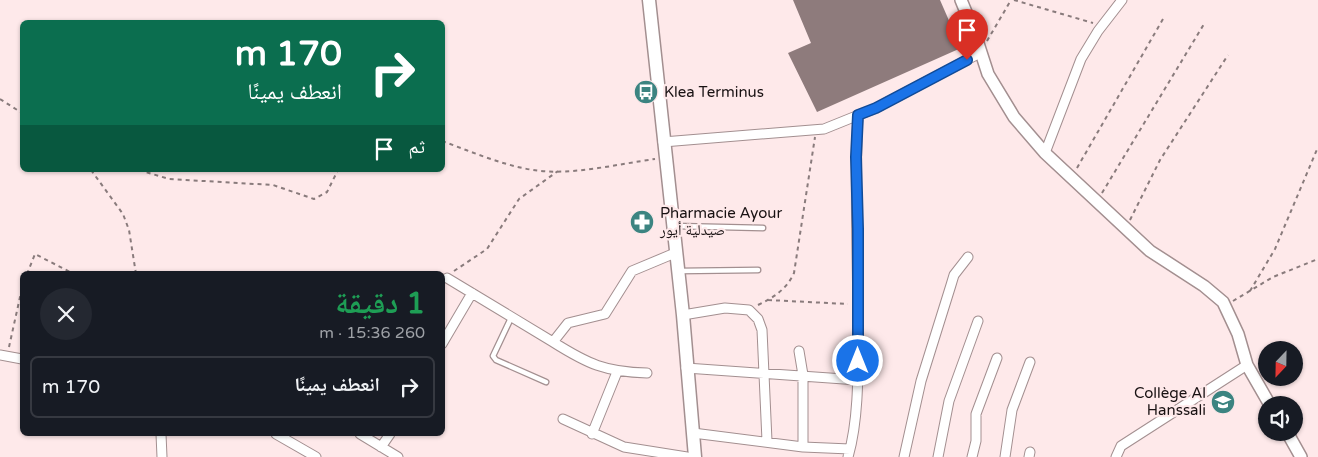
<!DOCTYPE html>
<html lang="ar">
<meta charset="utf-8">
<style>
:root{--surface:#171b24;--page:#242831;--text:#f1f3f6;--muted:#9ea1a6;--line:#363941}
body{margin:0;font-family:"Varela Round","Noto Naskh Arabic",sans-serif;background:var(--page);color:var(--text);direction:rtl;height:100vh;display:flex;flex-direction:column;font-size:19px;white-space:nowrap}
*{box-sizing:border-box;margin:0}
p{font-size:16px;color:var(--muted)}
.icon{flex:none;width:28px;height:28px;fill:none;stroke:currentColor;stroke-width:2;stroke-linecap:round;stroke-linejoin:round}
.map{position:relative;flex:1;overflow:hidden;direction:ltr}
.drawer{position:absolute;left:20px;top:271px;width:425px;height:165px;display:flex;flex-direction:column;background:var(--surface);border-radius:8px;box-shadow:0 1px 4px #0004;direction:rtl}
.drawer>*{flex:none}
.top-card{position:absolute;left:20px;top:20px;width:425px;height:152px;border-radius:8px;box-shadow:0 1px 4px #0004;direction:rtl;background:#0b6e4f;color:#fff;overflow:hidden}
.needle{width:32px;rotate:202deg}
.tools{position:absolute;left:1258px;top:341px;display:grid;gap:10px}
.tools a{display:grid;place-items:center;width:45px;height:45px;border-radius:50%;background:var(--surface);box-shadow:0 1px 4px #0004;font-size:25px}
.pin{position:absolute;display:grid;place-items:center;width:42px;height:42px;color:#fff;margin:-51px -21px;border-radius:50% 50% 50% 0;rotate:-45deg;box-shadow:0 0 5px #0007}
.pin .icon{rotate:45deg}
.me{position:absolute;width:55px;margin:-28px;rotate:0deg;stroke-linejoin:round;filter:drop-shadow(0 0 4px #0008)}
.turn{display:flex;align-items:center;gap:18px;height:105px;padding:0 20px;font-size:22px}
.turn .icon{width:65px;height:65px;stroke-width:2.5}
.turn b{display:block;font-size:35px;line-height:42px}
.then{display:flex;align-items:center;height:48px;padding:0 20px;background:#0003;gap:10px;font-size:19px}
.round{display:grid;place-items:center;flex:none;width:52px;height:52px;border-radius:26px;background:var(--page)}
.headline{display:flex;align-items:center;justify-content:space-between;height:85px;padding:0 20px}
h1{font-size:30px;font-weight:700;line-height:38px;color:#1e9e55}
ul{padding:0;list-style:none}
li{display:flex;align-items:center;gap:15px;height:62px;margin:0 10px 8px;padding:0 10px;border:2px solid var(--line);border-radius:8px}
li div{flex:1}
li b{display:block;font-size:19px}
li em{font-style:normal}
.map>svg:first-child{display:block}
.building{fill:#8e7b7c}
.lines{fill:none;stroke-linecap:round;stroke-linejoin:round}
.service-casing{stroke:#a38f90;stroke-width:7}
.minor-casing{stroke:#a38f90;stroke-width:11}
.tertiary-casing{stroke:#a38f90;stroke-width:14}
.secondary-casing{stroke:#a38f90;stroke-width:15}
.path{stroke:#897b7c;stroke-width:2;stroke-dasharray:4 4;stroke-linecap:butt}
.service{stroke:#fff;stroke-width:4.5}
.minor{stroke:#fff;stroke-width:9}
.tertiary{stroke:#fff;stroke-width:11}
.secondary{stroke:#fff;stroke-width:12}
.route-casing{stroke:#114b97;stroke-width:12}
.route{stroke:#1a73e8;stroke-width:9}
.labels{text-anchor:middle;stroke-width:4.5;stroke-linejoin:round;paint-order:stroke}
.poi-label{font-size:15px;fill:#181112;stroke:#fee9ea;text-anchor:start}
</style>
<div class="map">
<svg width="1318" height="457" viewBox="0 0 1318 457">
<rect width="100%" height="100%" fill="#fee9ea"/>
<!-- building -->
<path class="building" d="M793,0H940L961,48L817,112L788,53L811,43Z"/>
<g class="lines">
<!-- service casing -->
<g class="service-casing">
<path id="service" d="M675,226L763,228
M679,271L758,270
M511,318L493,356L496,360L546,382"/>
</g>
<!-- minor casing -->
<g class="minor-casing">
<path id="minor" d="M663,142L824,129L876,108L980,53
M1045,153L1081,59L1098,31L1122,0
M447,278L553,342L568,323L605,314L632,271L675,253
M683,315L725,308L749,310L758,319L762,330L767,441
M553,342C588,364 605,372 647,373
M442,344L472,293
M799,351L803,375V447
M0,355L22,359
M686,368L858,380
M563,419L624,447L687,457
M693,433L803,447L850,449
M161,434L162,457
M276,434L316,457
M360,434L398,457
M592,434L617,372
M381,447L390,434
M848,457C859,419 858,372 858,332C858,260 854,187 858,115
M904,457L921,381L951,285L954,275L968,257
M938,457L949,401L978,321
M972,457L976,441V414L997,358
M1005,457L1012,410L1030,362
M1029,457L1030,452
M1116,457L1121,446L1247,365"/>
</g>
<!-- tertiary casing -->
<g class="tertiary-casing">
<path id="tertiary" d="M961,0L975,34L988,74L1014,117L1045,153L1150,251L1204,286L1223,302L1238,334L1247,365L1270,405
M1287,432L1301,457"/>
</g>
<!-- secondary casing -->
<g class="secondary-casing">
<path id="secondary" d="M649,0L683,315L695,457"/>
</g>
<!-- path -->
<path class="path" d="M1014,0L1093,23
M98,22H118
M987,41L1011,0
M0,99L22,113
M442,141C472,152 502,165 533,170C570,176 618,164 655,159
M1077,168L1163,19
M91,170L123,214L129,230L136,274
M139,170L169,179L273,185L314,199L327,192L338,170
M1102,193L1204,24
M1130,220L1160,160L1228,55
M454,271L487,249L519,199L558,171
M27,274L35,254L74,274
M1250,291L1275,249L1318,147
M768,300L848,304
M1233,301L1273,277L1318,259
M758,305C774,297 786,290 794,273L815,137
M9,347L22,288"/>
<!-- service -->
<use href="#service" class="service"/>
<!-- minor -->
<use href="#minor" class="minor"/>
<!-- tertiary -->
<use href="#tertiary" class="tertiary"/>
<!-- secondary -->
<use href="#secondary" class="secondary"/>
</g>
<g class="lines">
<!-- route casing -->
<g class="route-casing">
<path id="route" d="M858,361V229L856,157L858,115L876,108L967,60"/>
</g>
<!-- route -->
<use href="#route" class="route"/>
</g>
<!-- icons -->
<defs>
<g id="bus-disc" transform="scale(1.25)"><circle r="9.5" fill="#3c8481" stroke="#fee9ea"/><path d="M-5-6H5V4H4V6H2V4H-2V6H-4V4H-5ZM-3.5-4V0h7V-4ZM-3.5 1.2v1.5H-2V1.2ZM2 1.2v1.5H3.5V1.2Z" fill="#fff"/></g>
<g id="pharmacy-disc" transform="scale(1.25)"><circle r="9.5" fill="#3c8481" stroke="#fee9ea"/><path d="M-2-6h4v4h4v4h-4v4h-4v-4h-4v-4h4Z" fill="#fff"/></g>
<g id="school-disc" transform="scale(1.25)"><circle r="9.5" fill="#3c8481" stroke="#fee9ea"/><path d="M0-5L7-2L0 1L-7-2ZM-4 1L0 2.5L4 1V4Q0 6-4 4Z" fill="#fff"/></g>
</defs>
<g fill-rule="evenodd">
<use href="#bus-disc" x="646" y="92"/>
<use href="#pharmacy-disc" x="642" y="222"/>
<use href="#school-disc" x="1223" y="402"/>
</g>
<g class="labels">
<!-- poi labels -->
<g class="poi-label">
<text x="664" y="97">Klea Terminus</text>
<text x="660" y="218">Pharmacie Ayour<tspan x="660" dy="17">صيدلية أيور</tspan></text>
<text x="1206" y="398" text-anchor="end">Collège Al<tspan x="1206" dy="17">Hanssali</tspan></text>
</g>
</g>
</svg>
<div class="tools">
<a><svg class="needle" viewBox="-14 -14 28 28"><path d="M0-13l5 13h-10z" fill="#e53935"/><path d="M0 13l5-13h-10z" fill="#9ea1a6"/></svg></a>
<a><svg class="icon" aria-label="sound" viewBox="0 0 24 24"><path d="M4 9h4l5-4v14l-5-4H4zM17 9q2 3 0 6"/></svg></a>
</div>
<div class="pin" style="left:967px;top:60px;background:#d93025"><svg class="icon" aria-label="arrive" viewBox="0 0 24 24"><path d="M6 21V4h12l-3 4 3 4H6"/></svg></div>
<svg class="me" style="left:858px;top:361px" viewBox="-20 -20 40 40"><circle r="17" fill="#1a73e8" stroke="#fff" stroke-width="3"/><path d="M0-11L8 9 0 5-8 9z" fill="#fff"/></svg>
<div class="top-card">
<div class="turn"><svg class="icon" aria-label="right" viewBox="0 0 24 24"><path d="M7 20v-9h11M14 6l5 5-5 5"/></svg><div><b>170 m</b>انعطف يمينًا</div></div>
<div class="then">ثم<svg class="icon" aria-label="arrive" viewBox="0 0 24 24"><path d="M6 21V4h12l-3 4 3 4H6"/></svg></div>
</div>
<section class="drawer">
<div class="headline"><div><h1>1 دقيقة</h1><p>260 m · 15:36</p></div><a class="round"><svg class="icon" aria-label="close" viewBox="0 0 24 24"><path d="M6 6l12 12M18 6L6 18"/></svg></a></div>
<ul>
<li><svg class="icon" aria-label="right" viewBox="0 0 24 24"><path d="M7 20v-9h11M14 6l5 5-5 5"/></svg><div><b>انعطف يمينًا</b></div><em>170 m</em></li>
</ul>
</section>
</div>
